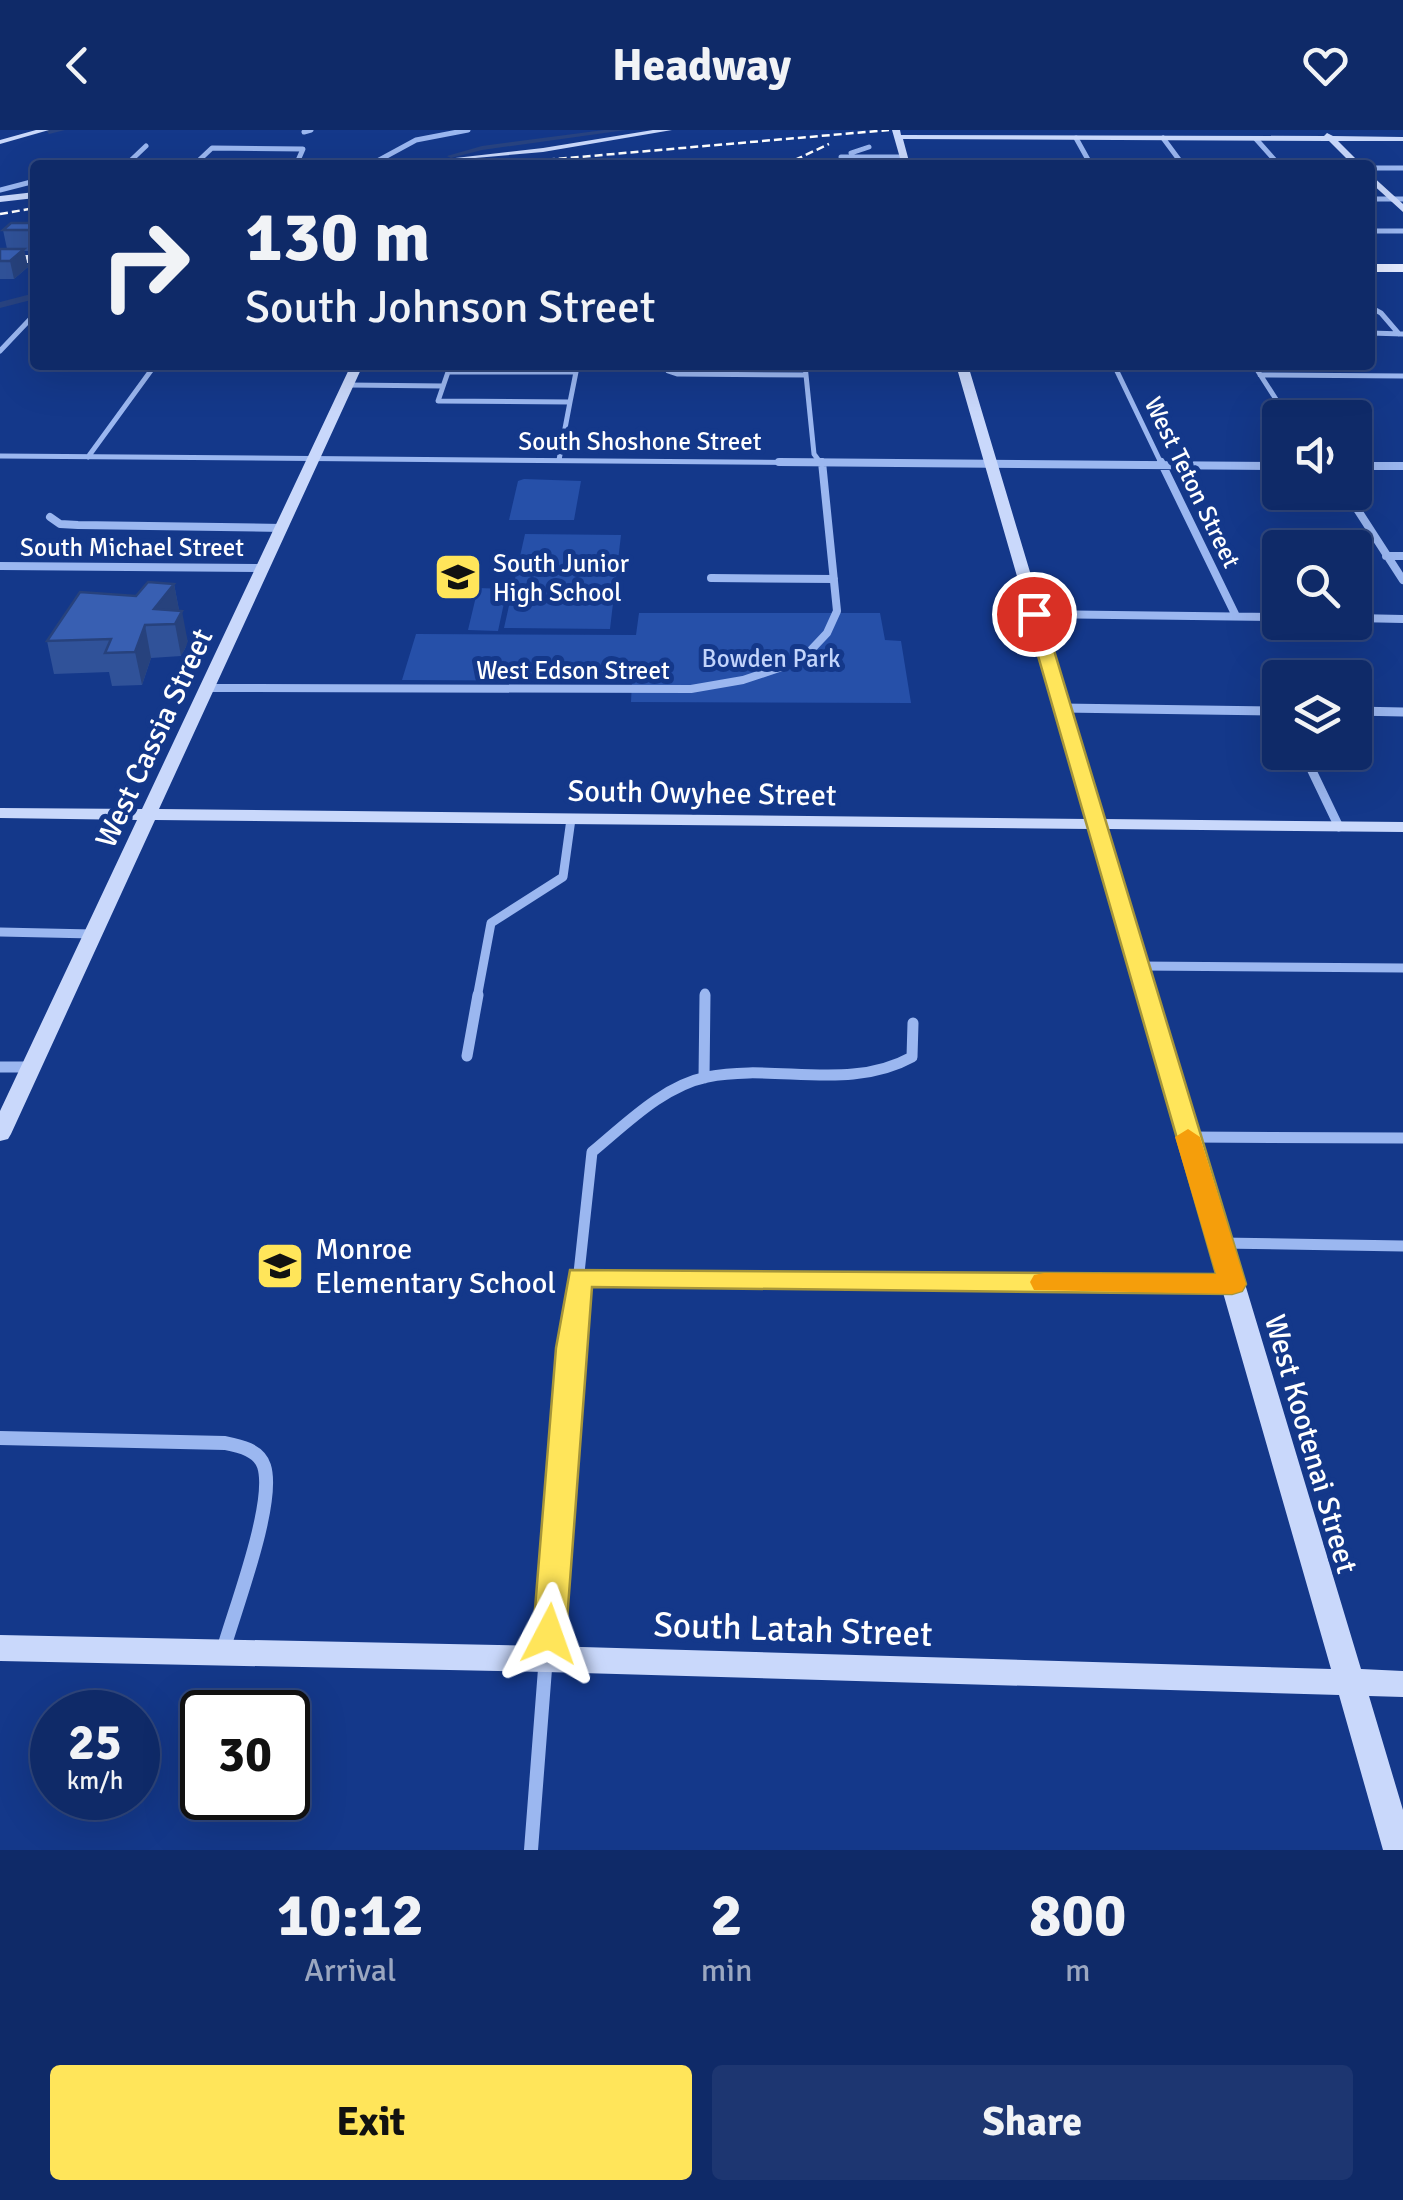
<!DOCTYPE html>
<style>
:root{--surface:#0f2a68;--page:#1d3671;--text:#f1f3f6;--muted:#9ba7c0;--line:#2f467c;--accent:#ffe55a}
body{margin:0;font-family:Signika,sans-serif;background:var(--page);color:var(--text);height:100vh;display:flex;flex-direction:column;font-size:38px;white-space:nowrap}
*{box-sizing:border-box;margin:0}
p{font-size:32px;color:var(--muted)}
.icon{flex:none;width:55px;height:55px;fill:none;stroke:currentColor;stroke-width:2;stroke-linecap:round;stroke-linejoin:round}
.map{position:relative;height:1720px;overflow:hidden}
.panel{display:flex;flex-direction:column;background:var(--surface);flex:1}
.panel>*{flex:none}
.guide{position:absolute;left:30px;top:30px;width:1345px;height:210px;border-radius:10px;box-shadow:0 10px 40px #0002,0 0 0 2px var(--line);background:#0f2a68;color:var(--text);overflow:hidden}
.buttons{position:absolute;left:1262px;top:270px;display:grid;gap:20px}
.buttons a{display:grid;place-items:center;width:110px;height:110px;border-radius:10px;background:var(--surface);box-shadow:0 10px 40px #0002,0 0 0 2px var(--line);font-size:50px}
.speed{position:absolute;left:30px;top:1560px;display:flex;gap:20px;font-size:50px;font-weight:700;text-align:center}
.speed>*{display:grid;place-content:center;width:130px;height:130px;border-radius:50%;background:var(--surface);box-shadow:0 10px 40px #0002,0 0 0 2px var(--line);line-height:1}
.speed small{font-size:25px;font-weight:400}
.speed .limit{border:5px solid #111;border-radius:15px;background:#fff;color:#111}
.pin{position:absolute;display:grid;place-items:center;width:85px;height:85px;color:#fff;margin:-42px;border:5px solid #fff;border-radius:50%;box-shadow:0 2px 10px #0007}
.me{position:absolute;width:110px;margin:-55px;rotate:4deg;stroke-linejoin:round;filter:drop-shadow(0 0 8px #0008)}
.turn{display:flex;align-items:center;gap:35px;height:210px;padding:0 50px;font-size:45px}
.turn .icon{width:130px;height:130px;stroke-width:2.5}
.turn b{display:block;font-size:70px;line-height:85px}
.eta{display:flex;justify-content:space-evenly;align-items:center;height:170px;text-align:center}
.eta b{font-size:60px;font-weight:800;line-height:70px}
.cta{display:flex;gap:20px;margin-top:auto;padding:20px 50px}
.cta a{flex:1;height:115px;border-radius:10px;background:var(--accent);color:#111;font-size:40px;font-weight:800;line-height:115px;text-align:center}
.cta a+a{background:var(--page);color:var(--text)}
header{display:flex;justify-content:space-between;align-items:center;height:130px;padding:0 50px;background:var(--surface);font-size:45px;font-weight:800}
.map>svg:first-child{display:block}
.green{fill:#2650a9}
.lines{fill:none;stroke-linecap:round;stroke-linejoin:round}
.canal{fill:#284381;fill-rule:evenodd}
.street-far4{stroke:#9bb7f0;stroke-width:5}
.street-far3{stroke:#9bb7f0;stroke-width:8}
.street-far2{stroke:#9bb7f0;stroke-width:9}
.street-far1{stroke:#9bb7f0;stroke-width:11}
.street{stroke:#9bb7f0;stroke-width:14}
.secondary{fill:#c9d8fb;fill-rule:evenodd}
.primary{fill:#e4ebff;fill-rule:evenodd}
.rail{stroke:#fff;stroke-width:2.5;stroke-dasharray:8 4;stroke-linecap:butt}
.wall{fill:#305299}
.shaded-wall{fill:#27427d}
.building{fill:#385fb2;stroke:#27427d;stroke-width:2.5}
.route{fill:#ffe55a;stroke:#a6953a;stroke-width:2.5}
.slow{fill:#f59e0b}
.labels{text-anchor:middle;stroke-width:10;stroke-linejoin:round;paint-order:stroke}
.far-street-label{font-size:25px;fill:#fff;stroke:#14388a}
.far-poi-label{font-size:25px;fill:#fff;stroke:#14388a;text-anchor:start}
.far-park-label{font-size:25px;fill:#c2d4fb;stroke:#14388a}
.street-label{font-size:30px;fill:#fff;stroke:#14388a}
.poi-label{font-size:30px;fill:#fff;stroke:#14388a;text-anchor:start}
.near-street-label{font-size:35px;fill:#fff;stroke:#14388a}
</style>
<header><svg class="icon" aria-label="back" viewBox="0 0 24 24"><path d="M15 5l-7 7 7 7"/></svg>Headway<svg class="icon" aria-label="heart" viewBox="0 0 24 24"><path d="M12 20l-8-8c-3-5 5-10 8-4 3-6 11-1 8 4z"/></svg></header>
<div class="map">
<svg width="1403" height="1720" viewBox="0 0 1403 1720">
<rect width="100%" height="100%" fill="#14388a"/>
<!-- green -->
<path class="green" d="M524,349L581,351L574,390H509L518,351Z
M525,404L621,405L610,499L504,498Z
M478,458L507,459L498,501L468,500Z
M639,483H880L885,510L901,511L911,573L631,572L632,551L402,550L416,504L636,505Z"/>
<g class="lines">
<!-- canal -->
<path class="canal" d="M46,0H65L49,4Z
M604,0H626L482,20L451,28L447,26L482,16Z
M35,163V169L0,178V172Z"/>
<!-- street-far4 -->
<path class="street-far4" d="M304,2L311,0
M1076,8L1091,35
M1163,8L1183,35
M1256,9L1279,35
M851,23L869,17
M841,27H904
M126,35L146,16
M194,35L212,18L303,19L296,35
M370,35L416,10L468,0
M1023,35H1079
M1370,38H1403
M0,60L35,51
M1370,69H1403
M1370,101H1403
M1370,177L1381,183L1399,204
M1370,203L1403,204
M0,221L35,184
M667,235L668,241L677,244L806,245
M805,235L814,324L822,335
M1114,235L1162,335
M1254,235L1288,288
M448,242H576L570,272L438,271Z
M1260,245L1403,246
M348,255L443,256
M0,326L1099,335
M88,327L155,235
M559,330L570,272"/>
<!-- street-far3 -->
<path class="street-far3" d="M779,332L1280,336
M1161,332L1236,486
M1355,336H1403
M1346,362L1403,450
M50,387L60,394L78,395L283,398
M1386,426H1403
M0,436L264,438
M711,448L834,449
M1035,484L1280,487
M1355,488L1403,489
M208,558L691,559L743,550L791,534L811,520L827,503L837,481L822,332"/>
<!-- street-far2 -->
<path class="street-far2" d="M1062,578L1280,581
M1355,581L1403,582
M1303,622L1339,697
M0,802L93,804
M1139,836L1403,838
M477,868L491,793L563,747L571,689
M705,868V863"/>
<!-- street-far1 -->
<path class="street-far1" d="M467,926L478,865
M0,937H31
M704,948L705,865
M1188,1007L1403,1008
M1220,1113L1403,1116
M579,1147L1232,1154
M568,1245L592,1022C626,994 663,956 707,947C775,933 849,962 912,927L913,893"/>
<!-- street -->
<path class="street" d="M0,1308L225,1313C240,1316 259,1320 264,1336C276,1373 234,1481 223,1521
M531,1720L568,1242"/>
<!-- secondary -->
<path class="secondary" d="M36,0H49L0,14V10Z
M653,0H672L543,22L394,35L543,18Z
M892,0H900L901,5L1324,6L1327,3L1333,6L1403,7V11H1338L1362,35H1353L1329,11L903,9L910,35H902Z
M1370,44L1403,74V82L1370,52Z
M35,62V68L0,72V66Z
M351,235H363L159,679L1087,689L956,235H968L1104,689L1403,692V702L1108,699L1361,1539L1403,1541V1567L1369,1566L1403,1680V1720H1383L1339,1565L547,1542L0,1531V1505L547,1516L1331,1539L1090,699L155,690L11,1004L8,1009L0,1011V981L137,690L0,688V678L142,679Z"/>
<!-- primary -->
<path class="primary" d="M0,125H35V133H0Z
M1370,134H1403V142H1370Z"/>
<!-- rail -->
<path class="rail" d="M487,35L889,0
M784,35L829,14
M0,84L35,78"/>
</g>
<!-- wall -->
<path class="wall" d="M35,93V121H24L28,137L14,149H0V119H7L3,100Z
M174,454L179,480L188,513L181,526L151,528L142,555L112,556L109,542L54,544L47,511L136,466Z"/>
<!-- shaded-wall -->
<path class="shaded-wall" d="M24,119L28,137L14,149L10,131Z
M174,454L180,485L182,481L188,513L181,526L175,494L154,479Z
M145,495L151,528L142,555L135,522Z"/>
<!-- building -->
<path class="building" d="M11,93H35V104L31,100H3Z
M0,119H24L10,131H0Z
M148,452L174,454L154,479L182,481L175,494L145,495L135,522L105,523L111,509L47,511L80,462L136,466Z"/>
<!-- route -->
<path class="route" d="M1034,479L1043,484L1246,1154L1242,1161L1232,1164L592,1157L566,1504L561,1514L549,1518L538,1514L533,1504L556,1218L570,1140L1216,1144L1026,484Z"/>
<!-- slow -->
<path class="slow" d="M1188,999L1200,1007L1246,1154L1242,1161L1232,1164L1034,1160L1030,1152L1034,1145L1044,1143L1216,1144L1175,1007Z"/>
<!-- icons -->
<defs>
<g id="school-square" transform="scale(2.5)"><rect x="-9" y="-9" width="18" height="18" rx="4" fill="#ffe55a" stroke="#14388a"/><path d="M0-5L7-2L0 1L-7-2ZM-4 1L0 2.5L4 1V4Q0 6-4 4Z" fill="#111"/></g>
</defs>
<g fill-rule="evenodd">
<use href="#school-square" x="458" y="447"/>
<use href="#school-square" x="280" y="1136"/>
</g>
<g class="labels">
<!-- far-street labels -->
<g class="far-street-label">
<text x="640" y="320">South Shoshone Street</text>
<text transform="translate(1193 352) rotate(64)" y="9">West Teton Street</text>
<text x="132" y="426">South Michael Street</text>
<text x="573" y="549">West Edson Street</text>
</g>
<!-- far-poi labels -->
<g class="far-poi-label">
<text x="493" y="442">South Junior<tspan x="493" dy="29">High School</tspan></text>
</g>
<!-- far-park labels -->
<g class="far-park-label">
<text x="771" y="537">Bowden Park</text>
</g>
<!-- street labels -->
<g class="street-label">
<text transform="translate(154 608) rotate(-65)" y="10">West Cassia Street</text>
<text transform="translate(702 663) rotate(1)" y="10">South Owyhee Street</text>
<text transform="translate(1311 1314) rotate(74)" y="10">West Kootenai Street</text>
</g>
<!-- poi labels -->
<g class="poi-label">
<text x="315" y="1129">Monroe<tspan x="315" dy="34">Elementary School</tspan></text>
</g>
<!-- near-street labels -->
<g class="near-street-label">
<text transform="translate(793 1499) rotate(2)" y="12">South Latah Street</text>
</g>
</g>
</svg>
<div class="buttons">
<a><svg class="icon" aria-label="sound" viewBox="0 0 24 24"><path d="M4 9h4l5-4v14l-5-4H4zM17 9q2 3 0 6"/></svg></a>
<a><svg class="icon" aria-label="search" viewBox="0 0 24 24"><circle cx="10" cy="10" r="6"/><path d="M15 15l6 6"/></svg></a>
<a><svg class="icon" aria-label="layers" viewBox="0 0 24 24"><path d="M12 4l9 5-9 5-9-5zM3 14l9 5 9-5"/></svg></a>
</div>
<div class="speed"><div>25<small>km/h</small></div><div class="limit">30</div></div>
<div class="pin" style="left:1034px;top:484px;background:#d93025"><svg class="icon" aria-label="arrive" viewBox="0 0 24 24"><path d="M6 21V4h12l-3 4 3 4H6"/></svg></div>
<svg class="me" style="left:549px;top:1504px" viewBox="-20 -20 40 40"><path d="M0-17L14 15 0 8-14 15z" fill="#ffe55a" stroke="#fff" stroke-width="4"/></svg>
<div class="guide">
<div class="turn"><svg class="icon" aria-label="right" viewBox="0 0 24 24"><path d="M7 20v-9h11M14 6l5 5-5 5"/></svg><div><b>130 m</b>South Johnson Street</div></div>
</div>
</div>
<section class="panel">
<div class="eta">
<div><b>10:12</b><p>Arrival</p></div>
<div><b>2</b><p>min</p></div>
<div><b>800</b><p>m</p></div>
</div>
<div class="cta"><a>Exit</a><a>Share</a></div>
</section>
